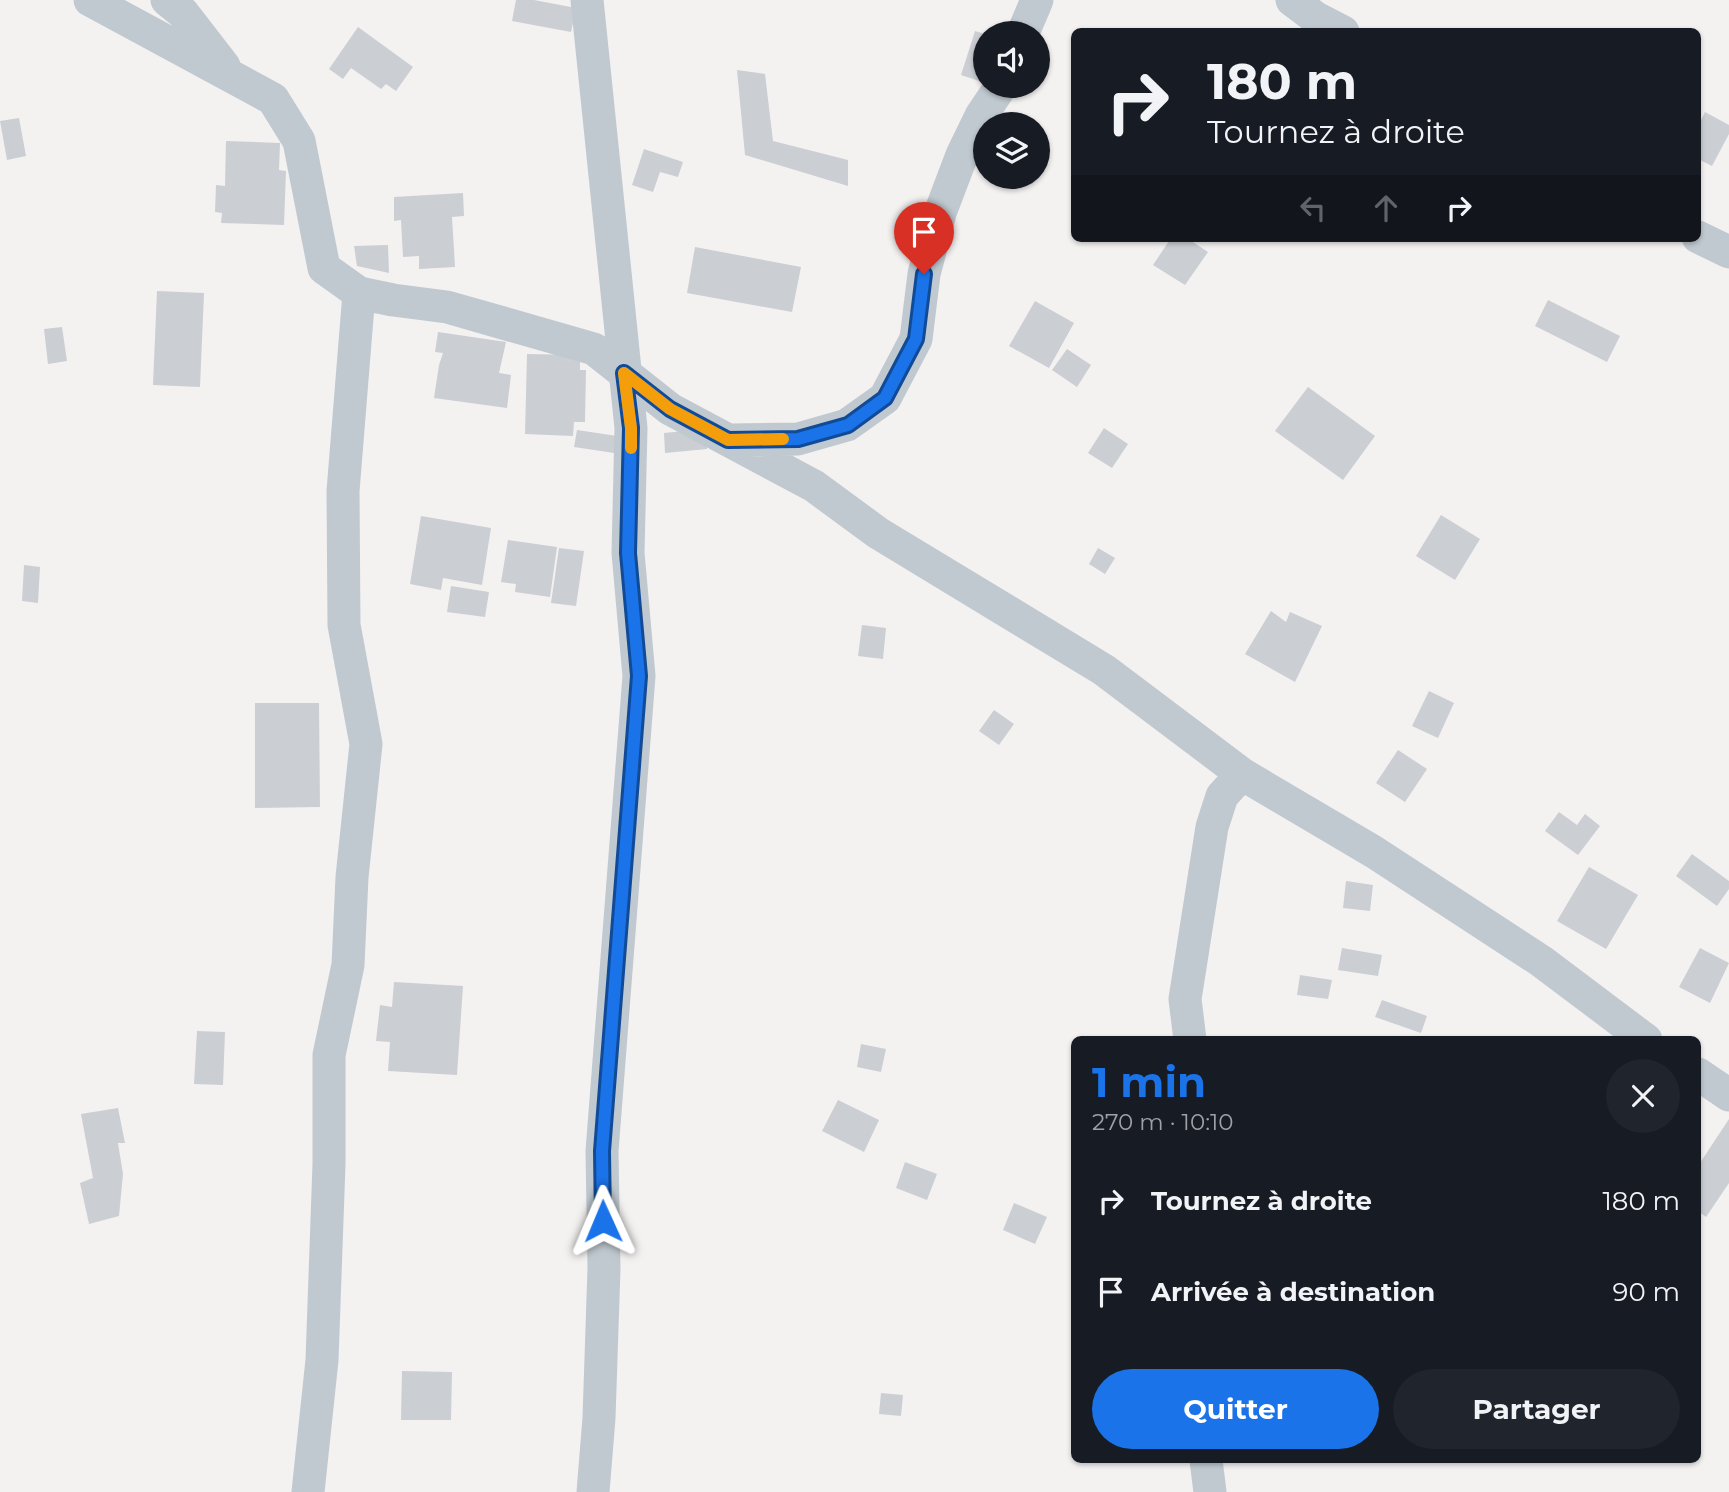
<!DOCTYPE html>
<html lang="fr">
<meta charset="utf-8">
<style>
:root{--surface:#171b24;--page:#20242c;--text:#f1f3f6;--muted:#9ea1a6;--accent:#1a73e8}
body{margin:0;font-family:Montserrat,sans-serif;background:var(--page);color:var(--text);height:100vh;display:flex;flex-direction:column;font-size:26px;white-space:nowrap}
*{box-sizing:border-box;margin:0}
p{font-size:23px;color:var(--muted)}
.icon{flex:none;width:38px;height:38px;fill:none;stroke:currentColor;stroke-width:2;stroke-linecap:round;stroke-linejoin:round}
.map{position:relative;flex:1;overflow:hidden}
.side{position:absolute;left:1071px;top:1036px;width:630px;height:427px;display:flex;flex-direction:column;background:var(--surface);border-radius:10px;box-shadow:0 2px 5px #0004}
.side>*{flex:none}
.top-card{position:absolute;left:1071px;top:28px;width:630px;height:214px;border-radius:10px;box-shadow:0 2px 5px #0004;background:#171b24;color:var(--text);overflow:hidden}
.controls{position:absolute;left:973px;top:21px;display:grid;gap:14px}
.controls a{display:grid;place-items:center;width:77px;height:77px;border-radius:50%;background:var(--surface);box-shadow:0 2px 5px #0004;font-size:35px}
.pin{position:absolute;display:grid;place-items:center;width:60px;height:60px;color:#fff;margin:-72px -30px;border-radius:50% 50% 50% 0;rotate:-45deg;box-shadow:0 0 7px #0007}
.pin .icon{rotate:45deg}
.me{position:absolute;width:77px;margin:-38px;rotate:359deg;stroke-linejoin:round;filter:drop-shadow(0 0 5px #0008)}
.turn{display:flex;align-items:center;gap:24px;height:147px;padding:0 21px;font-size:32px}
.turn .icon{width:91px;height:91px;stroke-width:2.5}
.turn b{display:block;font-size:49px;line-height:60px}
.lanes{display:flex;align-items:center;height:66px;padding:0 21px;background:#0003;justify-content:center;gap:35px;direction:ltr}
.lanes .off{opacity:.35}
.round{display:grid;place-items:center;flex:none;width:74px;height:74px;border-radius:37px;background:var(--page)}
.summary{display:flex;align-items:center;justify-content:space-between;height:119px;padding:0 21px}
h1{font-size:42px;font-weight:700;line-height:52px;color:var(--accent)}
.action{display:flex;gap:14px;margin-top:auto;padding:14px 21px}
.action a{flex:1;height:80px;border-radius:42px;background:var(--accent);color:#fff;font-size:28px;font-weight:700;line-height:80px;text-align:center}
.action a+a{background:var(--page);color:var(--text)}
ul{padding:0;list-style:none}
li{display:flex;align-items:center;gap:21px;height:91px;padding:0 21px}
li div{flex:1}
li b{display:block;font-size:26px}
li em{font-style:normal}
.map>svg:first-child{display:block}
.building{fill:#cbced3}
.lines{fill:none;stroke-linecap:round;stroke-linejoin:round}
.minor{stroke:#c0c9d0;stroke-width:33}
.route-casing{stroke:#114b97;stroke-width:18}
.route{stroke:#1a73e8;stroke-width:12}
.slow{stroke:#f59e0b;stroke-width:12}
</style>
<div class="map">
<svg width="1729" height="1492" viewBox="0 0 1729 1492">
<rect width="100%" height="100%" fill="#f4f1f1"/>
<!-- building -->
<path class="building" d="M516,0H534L576,8L571,32L512,21Z
M358,27L413,67L396,91L386,84L381,89L351,68L343,79L329,69Z
M975,31L985,34V83L961,75Z
M737,70L765,74L773,141L848,160V186L745,155Z
M1705,112L1729,125V134L1712,166L1698,159V126Z
M19,118L26,156L7,160L0,121Z
M226,141L280,143L279,170L286,171L284,225L221,223L222,213L215,212L216,185L225,186Z
M644,149L683,162L678,177L660,172L653,192L632,185Z
M463,193L464,216L452,217L455,267L419,269V256L403,257L401,220L394,221V197Z
M1171,238H1187L1208,252L1185,285L1153,265Z
M388,245L389,273L357,266L354,246Z
M695,247L801,267L792,312L687,293Z
M157,291L204,293L200,387L153,385Z
M1548,300L1620,336L1607,362L1535,326Z
M1035,301L1074,323L1049,368L1009,346Z
M62,327L67,361L48,364L44,329Z
M438,332L506,342L499,373L511,375L507,408L434,398L439,365L443,353L435,352Z
M1067,349L1091,365L1077,387L1052,370Z
M527,354L580,355V370H586L585,422H574L573,436L525,434Z
M1308,387L1375,436L1343,480L1275,431Z
M1104,428L1128,444L1112,468L1088,453Z
M705,429L707,449L665,453L664,433Z
M577,430L617,436L614,453L574,447Z
M1441,515L1480,539L1455,580L1416,556Z
M421,516L491,528L482,585L443,578L441,590L410,584Z
M508,540L557,547L550,597L515,592L516,584L501,582Z
M559,548L584,551L576,606L551,603Z
M1098,548L1115,558L1105,574L1089,564Z
M24,565L40,567L38,603L22,601Z
M451,586L489,592L485,617L447,612Z
M1271,611L1286,622L1290,612L1322,626L1295,682L1245,654Z
M862,625L886,628L883,659L858,656Z
M1429,691L1454,703L1438,738L1412,726Z
M255,703H319L320,807L255,808Z
M994,710L1014,724L999,745L979,731Z
M1398,750L1427,769L1405,802L1376,783Z
M1559,812L1577,825L1585,814L1600,826L1578,855L1545,831Z
M1692,854L1729,881V889L1717,906L1676,876Z
M1589,867L1638,895L1606,949L1557,921Z
M1346,881L1373,885L1370,911L1343,908Z
M1342,948L1382,955L1378,976L1338,970Z
M1700,948L1729,963L1710,1003L1679,987Z
M1300,975L1332,980L1328,999L1297,995Z
M394,982L463,986L457,1075L388,1071L390,1042L376,1041L380,1005L392,1007Z
M1382,1000L1427,1016L1421,1033L1375,1017Z
M197,1031L225,1032L223,1085L194,1084Z
M861,1044L886,1049L881,1072L857,1067Z
M838,1100L879,1120L864,1152L822,1131Z
M118,1108L125,1143H118L123,1174L119,1216L89,1224L80,1183L93,1178L81,1114Z
M1729,1119V1183L1706,1217L1698,1211V1166Z
M905,1162L937,1174L927,1200L896,1188Z
M1014,1203L1047,1217L1035,1244L1003,1230Z
M402,1371L452,1372L451,1420H401Z
M881,1393L903,1395L901,1416L879,1414Z"/>
<g class="lines">
<!-- minor -->
<path class="minor" d="M90,0L273,99L299,141L324,268L359,293L393,300L447,307L594,349L670,409L814,486L878,533L1104,670L1242,774L1374,852L1541,961L1646,1040
M167,0L183,13L224,66
M587,0L631,428L628,553L639,676L602,1151L604,1268L599,1418L593,1492
M1292,0L1316,18L1343,32
M1023,33L1037,0
M1698,237L1729,252
M731,440L798,439L847,425L885,398L916,339L924,274L940,213L962,155L981,116L1001,86
M1190,1040L1185,999L1212,827L1222,796L1242,774
M1698,1074L1729,1095
M1206,1460L1210,1492
M308,1492L322,1360L329,1164V1055L348,965L352,877L366,744L344,625L343,491L359,293"/>
</g>
<g class="lines">
<!-- route casing -->
<g class="route-casing">
<path id="route" d="M603,1221L602,1151L639,676L628,553L631,428L624,373L670,409L728,440L798,439L848,425L885,398L916,339L924,274"/>
</g>
<!-- route -->
<use href="#route" class="route"/>
<!-- slow -->
<path class="slow" d="M631,448V428L624,373L670,409L728,440L783,439"/>
</g>
</svg>
<div class="controls">
<a><svg class="icon" aria-label="sound" viewBox="0 0 24 24"><path d="M4 9h4l5-4v14l-5-4H4zM17 9q2 3 0 6"/></svg></a>
<a><svg class="icon" aria-label="layers" viewBox="0 0 24 24"><path d="M12 4l9 5-9 5-9-5zM3 14l9 5 9-5"/></svg></a>
</div>
<div class="pin" style="left:924px;top:274px;background:#d93025"><svg class="icon" aria-label="arrive" viewBox="0 0 24 24"><path d="M6 21V4h12l-3 4 3 4H6"/></svg></div>
<svg class="me" style="left:603px;top:1221px" viewBox="-20 -20 40 40"><path d="M0-17L14 15 0 8-14 15z" fill="#1a73e8" stroke="#fff" stroke-width="4"/></svg>
<div class="top-card">
<div class="turn"><svg class="icon" aria-label="right" viewBox="0 0 24 24"><path d="M7 20v-9h11M14 6l5 5-5 5"/></svg><div><b>180 m</b>Tournez à droite</div></div>
<div class="lanes"><svg class="icon off" aria-label="left" viewBox="0 0 24 24"><path d="M17 20v-9H6M10 6l-5 5 5 5"/></svg><svg class="icon off" aria-label="ahead" viewBox="0 0 24 24"><path d="M12 20V5M6 11l6-6 6 6"/></svg><svg class="icon" aria-label="right" viewBox="0 0 24 24"><path d="M7 20v-9h11M14 6l5 5-5 5"/></svg></div>
</div>
<section class="side">
<div class="summary"><div><h1>1 min</h1><p>270 m · 10:10</p></div><a class="round"><svg class="icon" aria-label="close" viewBox="0 0 24 24"><path d="M6 6l12 12M18 6L6 18"/></svg></a></div>
<ul>
<li><svg class="icon" aria-label="right" viewBox="0 0 24 24"><path d="M7 20v-9h11M14 6l5 5-5 5"/></svg><div><b>Tournez à droite</b></div><em>180 m</em></li>
<li><svg class="icon" aria-label="arrive" viewBox="0 0 24 24"><path d="M6 21V4h12l-3 4 3 4H6"/></svg><div><b>Arrivée à destination</b></div><em>90 m</em></li>
</ul>
<div class="action"><a>Quitter</a><a>Partager</a></div>
</section>
</div>
